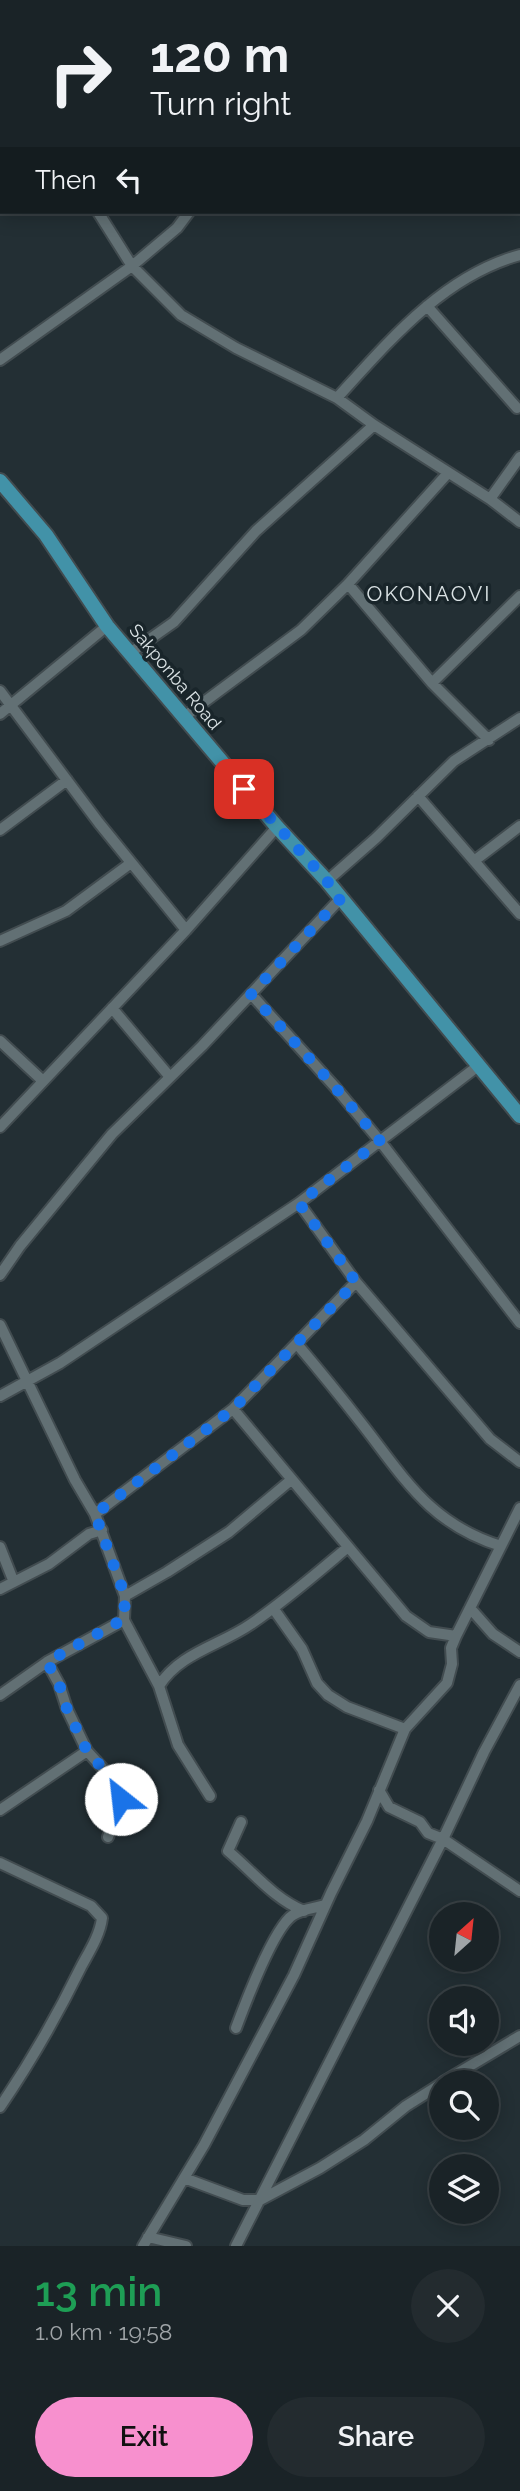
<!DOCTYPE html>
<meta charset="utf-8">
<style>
:root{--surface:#1a2327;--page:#232b2f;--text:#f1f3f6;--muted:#9fa4a7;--line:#384044;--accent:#f790ce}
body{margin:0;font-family:Raleway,sans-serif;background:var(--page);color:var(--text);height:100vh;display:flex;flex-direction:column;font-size:26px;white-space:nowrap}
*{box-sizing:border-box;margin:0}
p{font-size:23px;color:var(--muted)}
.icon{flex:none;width:38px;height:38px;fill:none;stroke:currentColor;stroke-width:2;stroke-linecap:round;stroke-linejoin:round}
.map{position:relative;height:2246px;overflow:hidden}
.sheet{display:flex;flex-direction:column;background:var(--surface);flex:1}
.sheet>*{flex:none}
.top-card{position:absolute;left:0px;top:0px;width:522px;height:214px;box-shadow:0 4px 18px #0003,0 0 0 2px var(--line);background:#1a2327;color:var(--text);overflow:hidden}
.needle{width:46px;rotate:27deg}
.tools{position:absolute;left:429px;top:1902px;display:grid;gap:14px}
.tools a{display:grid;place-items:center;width:70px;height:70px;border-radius:50%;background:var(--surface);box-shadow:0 4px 18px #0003,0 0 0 2px var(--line);font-size:35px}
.pin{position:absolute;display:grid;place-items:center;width:60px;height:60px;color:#fff;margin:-30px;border-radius:14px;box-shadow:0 4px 10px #0006}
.me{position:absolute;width:77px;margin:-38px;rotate:331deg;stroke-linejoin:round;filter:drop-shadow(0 0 5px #0008)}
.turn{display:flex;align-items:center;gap:24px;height:147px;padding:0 35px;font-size:32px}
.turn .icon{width:91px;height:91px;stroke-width:2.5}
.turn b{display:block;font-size:49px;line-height:60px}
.then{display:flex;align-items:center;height:66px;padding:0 35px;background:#0003;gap:14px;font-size:26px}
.round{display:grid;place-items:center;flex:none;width:74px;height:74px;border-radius:37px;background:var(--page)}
.summary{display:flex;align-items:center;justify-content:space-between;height:119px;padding:0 35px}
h1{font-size:42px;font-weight:600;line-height:52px;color:#1e9e55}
.action{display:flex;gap:14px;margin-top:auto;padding:14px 35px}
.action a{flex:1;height:80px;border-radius:42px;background:var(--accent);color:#111;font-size:28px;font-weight:600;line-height:80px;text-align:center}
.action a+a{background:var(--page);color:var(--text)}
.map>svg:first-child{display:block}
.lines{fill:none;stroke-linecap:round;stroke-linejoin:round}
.minor-casing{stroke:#424c50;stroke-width:14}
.major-casing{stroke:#424c50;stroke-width:18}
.minor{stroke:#627074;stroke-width:10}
.major{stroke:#4292a8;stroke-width:14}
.route{stroke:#1a73e8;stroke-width:12;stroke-dasharray:0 21.6}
.labels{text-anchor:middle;stroke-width:7;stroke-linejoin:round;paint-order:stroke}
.street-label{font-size:18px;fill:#dbe3e5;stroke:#19252a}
.quarter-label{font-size:21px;letter-spacing:2px;fill:#dbe3e5;stroke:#19252a}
</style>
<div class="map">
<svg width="520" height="2246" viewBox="0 0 520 2246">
<rect width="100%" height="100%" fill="#232f34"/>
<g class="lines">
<!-- minor casing -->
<g class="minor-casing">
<path id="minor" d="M92,0L93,2
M193,0V2
M0,65L2,68
M0,143L2,141
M98,212L132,266L181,315L236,348L337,398L374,425L490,499L520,522
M427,306L517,408
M0,360L132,266L177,228L189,212
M337,398C389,341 443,276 520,255
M490,499L520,457
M348,584L432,683L520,596
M130,653L174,622L256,531L374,425
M432,683L489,740
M0,691L99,823L186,930
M0,714L107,626
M184,717L301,630L348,584L448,473
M418,796L520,914
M0,830L67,780
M474,861L520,826
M327,881L376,838L454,761L520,718
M0,941L66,911L131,863
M251,994L335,1087L380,1141L520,1323
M112,1008L170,1077
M0,1041L43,1081
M0,1127L186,930L277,827
M299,1203L356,1282L490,1439L520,1462
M0,1275L20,1246L112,1134L202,1046L340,899
M0,1325L75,1480L95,1514L233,1409L356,1282
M297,1344C319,1370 341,1397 362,1424C405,1479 430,1524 501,1546
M0,1396L60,1363L299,1203L478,1066
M233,1409L406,1616L429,1632L456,1636
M95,1514L125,1596L124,1620L159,1686L178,1745L210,1796
M0,1547L13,1580
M0,1589L49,1564L89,1534L102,1530
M125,1596L167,1572L229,1532L291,1480
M273,1608L302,1649L317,1683L328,1695L347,1707L405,1729
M470,1608L493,1634L520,1652
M47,1662L59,1684L67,1709L87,1751L118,1785C125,1801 114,1820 108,1837
M159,1686C179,1653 221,1645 251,1624C285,1601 317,1573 348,1547
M0,1695L47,1662L124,1620
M379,1790L389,1807L420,1822L428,1833L443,1839L520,1891
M0,1810L87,1751
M241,1822L228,1851C252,1871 274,1899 304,1911
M0,1863L91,1906L102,1918C100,1935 89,1952 81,1967C57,2016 30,2063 0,2107
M236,2028C245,2004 274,1927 293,1915C302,1909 316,1908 325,1905
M443,2082L520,2036
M184,2178L243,2200H260L320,2168L364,2140L406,2106L441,2084
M148,2237L186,2246
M143,2246L204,2145L294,1975L331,1893L367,1821L405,1729L447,1683L452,1664L451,1648L456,1636L520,1508
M236,2246L443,1839L484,1752L520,1685"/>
</g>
<!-- major casing -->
<g class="major-casing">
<path id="major" d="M0,481L46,535L107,626L277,827L327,881L520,1116"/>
</g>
<!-- minor -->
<use href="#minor" class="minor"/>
<!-- major -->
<use href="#major" class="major"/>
</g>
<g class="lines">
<!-- route -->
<path class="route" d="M121,1799L118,1785L87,1751L67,1709L59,1684L47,1662L124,1619L125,1596L95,1514L233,1409L356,1282L299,1203L380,1141L335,1087L251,994L340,899L327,881L244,789"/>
</g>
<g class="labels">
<!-- street labels -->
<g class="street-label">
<text transform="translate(175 677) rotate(50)" y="6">Sakponba Road</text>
</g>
<!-- quarter labels -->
<g class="quarter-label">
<text x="429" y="601">OKONAOVI</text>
</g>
</g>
</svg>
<div class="tools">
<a><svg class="needle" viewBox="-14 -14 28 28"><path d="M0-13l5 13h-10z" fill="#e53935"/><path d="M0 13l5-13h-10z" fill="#9fa4a7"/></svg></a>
<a><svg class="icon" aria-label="sound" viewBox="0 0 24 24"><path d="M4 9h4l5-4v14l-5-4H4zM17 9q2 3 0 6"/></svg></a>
<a><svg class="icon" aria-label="search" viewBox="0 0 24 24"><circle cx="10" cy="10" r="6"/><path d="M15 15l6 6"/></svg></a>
<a><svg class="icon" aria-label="layers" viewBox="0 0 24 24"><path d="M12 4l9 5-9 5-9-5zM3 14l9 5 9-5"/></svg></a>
</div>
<div class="pin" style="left:244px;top:789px;background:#d93025"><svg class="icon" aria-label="arrive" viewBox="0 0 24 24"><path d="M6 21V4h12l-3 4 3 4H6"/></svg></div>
<svg class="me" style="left:121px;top:1799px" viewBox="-20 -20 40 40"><circle r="19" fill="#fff"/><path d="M0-13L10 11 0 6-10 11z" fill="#1a73e8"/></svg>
<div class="top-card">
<div class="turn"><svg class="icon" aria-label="right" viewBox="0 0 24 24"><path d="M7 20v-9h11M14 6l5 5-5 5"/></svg><div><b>120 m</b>Turn right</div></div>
<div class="then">Then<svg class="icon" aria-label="left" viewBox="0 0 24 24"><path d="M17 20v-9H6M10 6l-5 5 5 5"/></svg></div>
</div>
</div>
<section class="sheet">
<div class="summary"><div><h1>13 min</h1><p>1.0 km · 19:58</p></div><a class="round"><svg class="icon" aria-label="close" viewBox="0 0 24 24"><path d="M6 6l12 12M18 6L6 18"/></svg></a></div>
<div class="action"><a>Exit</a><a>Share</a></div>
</section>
